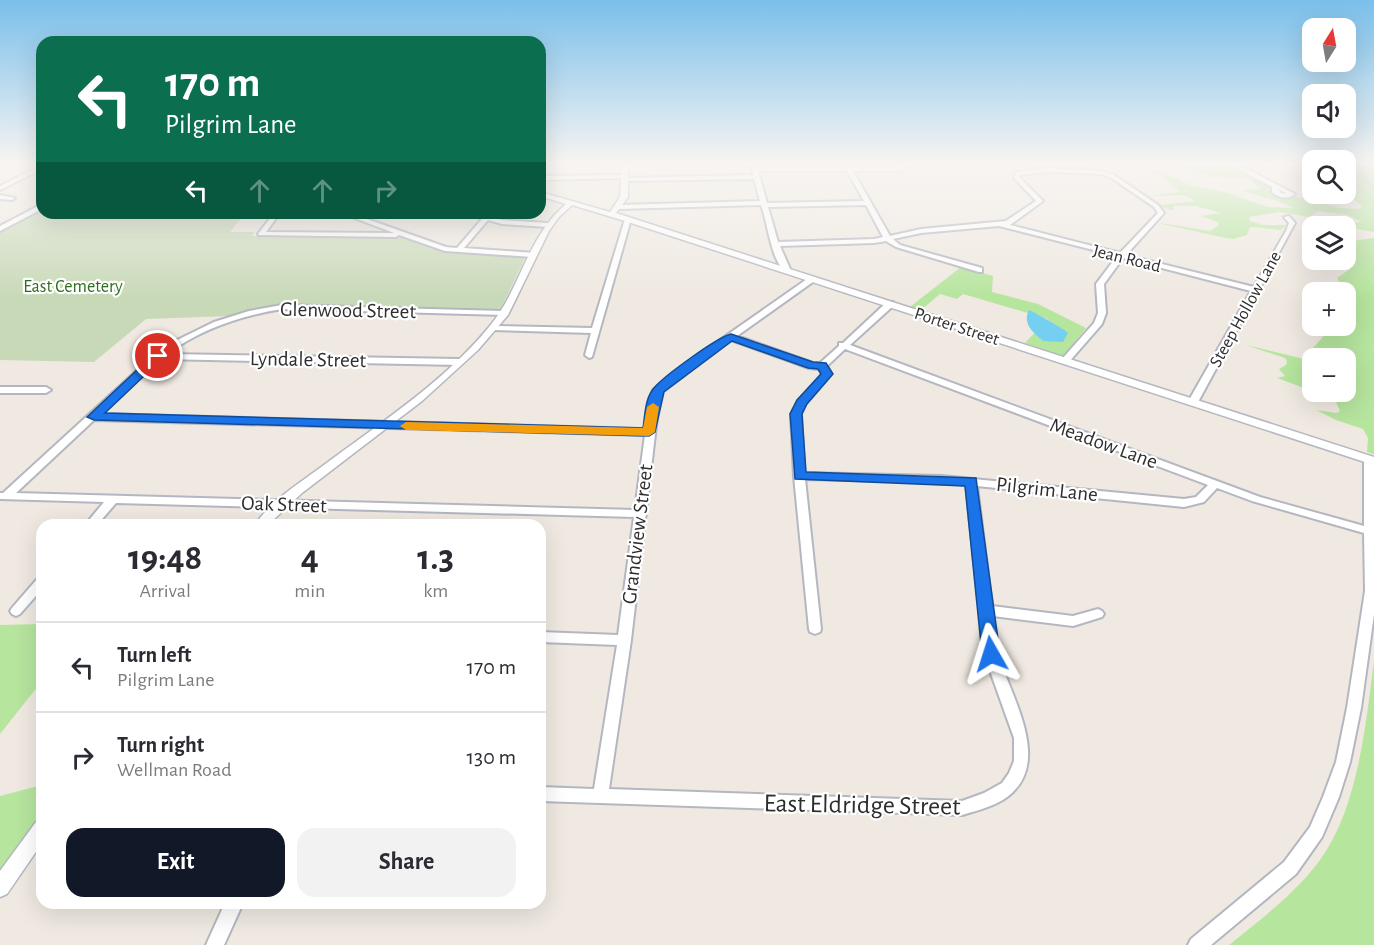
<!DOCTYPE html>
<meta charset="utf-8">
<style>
:root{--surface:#fff;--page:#f2f2f3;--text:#2b2b33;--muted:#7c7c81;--line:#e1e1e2;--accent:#111827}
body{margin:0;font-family:"Alegreya Sans",sans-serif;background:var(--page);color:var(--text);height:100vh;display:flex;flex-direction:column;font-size:22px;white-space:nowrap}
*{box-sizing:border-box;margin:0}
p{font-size:20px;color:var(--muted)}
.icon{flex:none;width:33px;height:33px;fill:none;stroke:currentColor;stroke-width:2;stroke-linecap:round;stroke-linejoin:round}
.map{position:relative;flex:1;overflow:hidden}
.sheet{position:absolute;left:36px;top:519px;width:510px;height:390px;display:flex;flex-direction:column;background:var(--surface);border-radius:18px;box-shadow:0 6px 24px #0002}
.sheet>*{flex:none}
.hud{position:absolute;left:36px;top:36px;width:510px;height:183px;border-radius:18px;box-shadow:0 6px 24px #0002;background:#0b6e4f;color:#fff;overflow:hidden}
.needle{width:39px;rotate:11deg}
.fabs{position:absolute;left:1302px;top:18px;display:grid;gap:12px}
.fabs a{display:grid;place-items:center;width:54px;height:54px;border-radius:12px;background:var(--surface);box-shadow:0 6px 24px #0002;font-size:30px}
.pin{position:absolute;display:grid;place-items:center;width:51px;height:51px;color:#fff;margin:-26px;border:3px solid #fff;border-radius:50%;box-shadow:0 2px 6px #0007}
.me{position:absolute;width:66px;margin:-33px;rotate:354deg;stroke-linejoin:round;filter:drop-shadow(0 0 4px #0008)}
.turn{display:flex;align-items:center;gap:21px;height:126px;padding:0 30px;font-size:27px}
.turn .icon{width:78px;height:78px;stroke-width:2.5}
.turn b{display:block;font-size:42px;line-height:51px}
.lanes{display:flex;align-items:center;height:57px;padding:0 30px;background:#0003;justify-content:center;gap:30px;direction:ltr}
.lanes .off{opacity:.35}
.eta{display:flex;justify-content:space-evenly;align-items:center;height:102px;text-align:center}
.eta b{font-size:36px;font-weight:600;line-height:42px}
.cta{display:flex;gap:12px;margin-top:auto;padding:12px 30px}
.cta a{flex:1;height:69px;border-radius:18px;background:var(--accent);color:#fff;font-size:24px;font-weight:600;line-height:69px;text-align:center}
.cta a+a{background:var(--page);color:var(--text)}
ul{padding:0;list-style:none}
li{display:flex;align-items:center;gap:18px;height:90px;padding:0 30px;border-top:2px solid var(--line)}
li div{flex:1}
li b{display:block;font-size:22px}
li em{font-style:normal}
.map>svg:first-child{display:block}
.green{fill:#b6e59e}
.cemetery{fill:#c8d9b8}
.water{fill:#75cff0}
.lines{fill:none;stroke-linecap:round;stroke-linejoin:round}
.stream{stroke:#75cff0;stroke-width:1.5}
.minor-casing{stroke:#b4b7c1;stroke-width:4}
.tertiary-casing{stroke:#b4b7c1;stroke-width:3}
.minor{fill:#fff;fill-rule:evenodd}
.tertiary{fill:#fff;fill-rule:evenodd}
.route{fill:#1a73e8;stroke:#114b97;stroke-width:1.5}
.slow{fill:#f59e0b}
.labels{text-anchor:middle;stroke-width:4.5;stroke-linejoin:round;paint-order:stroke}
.far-street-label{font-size:18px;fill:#2e2e2e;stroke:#fff}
.far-park-label{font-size:18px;fill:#2c6e1b;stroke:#fff}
.street-label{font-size:21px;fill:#2e2e2e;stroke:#fff}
.near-street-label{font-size:26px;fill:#2e2e2e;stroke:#fff}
</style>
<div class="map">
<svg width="1374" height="945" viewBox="0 0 1374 945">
<rect width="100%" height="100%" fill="#efe9e1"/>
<!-- green -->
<path class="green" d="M1181,164H1228L1265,183L1271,192L1276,195L1303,198L1339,208L1359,209L1362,206L1348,195L1332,194H1346V164H1374V232L1337,225L1334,223L1362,222L1348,215L1318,211L1309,217L1280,212L1249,217L1250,221L1263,225H1286L1281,230L1252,227L1249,229L1247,235L1233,239L1226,238L1162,224L1160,223L1210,231L1218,226V222L1201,216L1221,213L1196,206H1173L1174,210L1164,208L1160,205L1195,201L1185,195L1148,196L1179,192L1164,178L1153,171H1158L1190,185L1228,193L1267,207L1294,208L1275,200L1242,191L1260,189L1248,178L1209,177Z
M1374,238V454L1367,452L1368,438L1363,429L1336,420L1316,410L1337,413L1340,411L1336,402L1314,392H1346V358H1317L1318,354L1312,349L1322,338L1329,326H1346V292L1323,291L1342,286L1337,278L1350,269L1352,255L1346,252V242Z
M961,267L993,276L992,292L1038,304L1086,328L1063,356L1025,343L1048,319L963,294L957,299L940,294L921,310L910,307Z
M1246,345L1312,361V391L1277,378L1285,376L1279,369L1286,365L1287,361L1285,358Z
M42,624V681L0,734V625Z
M1374,661V945H1229C1261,919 1296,893 1320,860C1358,808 1366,723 1374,661Z
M42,785V812L0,872V796Z"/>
<!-- cemetery -->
<path class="cemetery" d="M42,208V213H245L230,232H254L252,236L403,238L448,252L525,258L501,308L495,310L280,305L229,316L146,319L94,362L0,360V232Z"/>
<!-- water -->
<path class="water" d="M1029,310C1032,311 1066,330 1068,333L1063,342L1043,341C1033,332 1022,324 1029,310Z"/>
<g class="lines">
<!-- stream -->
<path class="stream" d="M1352,164L1374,188"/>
<!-- minor casing -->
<g class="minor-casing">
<path id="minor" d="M904,164H913L899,171H853L890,236L921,229L1006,221L1036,201L1014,178L1016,172L1048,168L1102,171L1114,175L1158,205L1164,213L1126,255L1254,287L1286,231L1289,223L1284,217L1289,216L1295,223L1198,402L1193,405L1188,402L1251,291L1123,258L1104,284L1106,313L1102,324L1068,363L1065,364L1061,361L1062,359L1094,323L1098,313L1096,284L1117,256L999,226L921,233L893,239L900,245L982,268V272H979L896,247L886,241L874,243L780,246L791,271L787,273C771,263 768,223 761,205L619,209L616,207L619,205L760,201L754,179L623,181V179L625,178L753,175L752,169L755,167H898ZM758,171H847L864,201L767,203ZM1048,172L1099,174L1110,177L1154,207L1158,213L1120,253L1010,225L1043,201L1019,177L1020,175ZM866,205L883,237L874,239L778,242L768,207Z
M1229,164H1237L1295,194C1288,200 1278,198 1272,192V187ZM1278,189L1287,194L1281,193Z
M42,165V169L0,190V186Z
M628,175V177L626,178L540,180V176Z
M0,195L15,198L12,200L0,199Z
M42,204V209L0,231V226Z
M274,213H280L266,232L394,233L341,213H350L446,247L457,248L482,219L465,213H476L485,215H490L491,217L502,220L548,223L551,225L548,227L502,224L488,220L464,248L535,253V257H532L445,251L399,235L396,237L259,235L258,234Z
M628,217L631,219L592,357L589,358L585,355L591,333L491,330L490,328L494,326L592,328L625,219Z
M810,277L817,279L737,336L813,363H820L839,346V343H843L887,302H893V306L850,345L1260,497L1364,526V459L1369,456L1374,459V614L1361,708L1350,762L1339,797L1322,837L1296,874L1211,945H1188L1191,939L1284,862L1310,827L1323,797L1336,762L1347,708L1365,591L1364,533L1252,501L1217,488L1204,502L1184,507L977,486L992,606L1073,616L1098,609L1102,611L1104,614L1102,617L1073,626L993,616C995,629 995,644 999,657C1011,696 1049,757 1013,792C1000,805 979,810 962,815L540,801V787L594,789L617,645L540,642V632L618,635L634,517L116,503L97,525H85L104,502L0,499V493H3L155,354L169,344L214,322L249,311L282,305L504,311L508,313L504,315L282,309C240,316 201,329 167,354L459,359L463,362L459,365L160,359L100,414L645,429L649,400L653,390L670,375ZM731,340L809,368L819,369L822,374L798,401L791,414L794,476L809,629L810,632L815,634L820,632L821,629L805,479L941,482L966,485L984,654L1014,738V761L1009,773L1002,783L984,793L962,801L609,789L631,640L659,400L662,391L676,379ZM845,349L1208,485L1196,497L1184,499L941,476L804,473L801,414L805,404L831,374L827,366ZM94,420L645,435L635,510L16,493Z
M0,387H46L51,390L46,393H0Z
M42,577V589L20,614L16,616L12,614L10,611L12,608L38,578Z
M225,903H243L224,945H206Z"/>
</g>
<!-- tertiary casing -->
<g class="tertiary-casing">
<path id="tertiary" d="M622,164H628V197L616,213L1374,457V465L625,221L572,205L559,217L549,231L508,315L478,350L422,401L302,493L268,525H255C271,500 300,483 324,465C380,423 444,382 489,327C521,289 526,238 566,204L540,196V192L610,212L620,197Z
M42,819V843L7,894L0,897V871L36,822Z"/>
</g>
<!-- minor -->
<use href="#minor" class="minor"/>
<!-- tertiary -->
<use href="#tertiary" class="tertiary"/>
</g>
<!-- sky -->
<linearGradient id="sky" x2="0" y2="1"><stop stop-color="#7abfeb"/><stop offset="0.55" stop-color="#f8f5f2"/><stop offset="1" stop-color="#f8f5f2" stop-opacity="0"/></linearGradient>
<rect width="1374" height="297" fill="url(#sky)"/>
<!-- route -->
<path class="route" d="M731,334L813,362L826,363L833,374L807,404L802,414L806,472L976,478L1000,654L997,658L991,660L985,658L982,654L965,486L795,479L790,414L797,400L821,374L818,369L808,368L732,341L664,392L655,432L649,436L94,420L87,417L154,354H162V359L105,413L643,428C645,415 645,398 654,388C664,376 716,338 731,334Z"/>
<!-- slow -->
<path class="slow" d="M653,403L659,407L655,432L649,436L406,430L400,426L406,422L643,428L647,407Z"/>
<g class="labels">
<!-- far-street labels -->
<g class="far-street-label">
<text transform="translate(1127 258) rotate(14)" y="6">Jean Road</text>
<text transform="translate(1245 309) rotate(-61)" y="6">Steep Hollow Lane</text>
<text transform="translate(957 326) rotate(18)" y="6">Porter Street</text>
</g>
<!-- far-park labels -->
<g class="far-park-label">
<text x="73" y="292">East Cemetery</text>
</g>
<!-- street labels -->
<g class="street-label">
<text transform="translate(348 310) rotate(1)" y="7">Glenwood Street</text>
<text transform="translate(308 359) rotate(1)" y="7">Lyndale Street</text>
<text transform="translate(1104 443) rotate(20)" y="7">Meadow Lane</text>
<text transform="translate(1047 489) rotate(6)" y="7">Pilgrim Lane</text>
<text transform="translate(284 504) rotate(2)" y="7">Oak Street</text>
<text transform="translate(637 534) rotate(-83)" y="7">Grandview Street</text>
</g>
<!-- near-street labels -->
<g class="near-street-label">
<text transform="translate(862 804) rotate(1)" y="9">East Eldridge Street</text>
</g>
</g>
</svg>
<div class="fabs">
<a><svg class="needle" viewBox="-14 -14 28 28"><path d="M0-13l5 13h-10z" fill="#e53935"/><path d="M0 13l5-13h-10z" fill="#7c7c81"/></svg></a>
<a><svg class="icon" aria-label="sound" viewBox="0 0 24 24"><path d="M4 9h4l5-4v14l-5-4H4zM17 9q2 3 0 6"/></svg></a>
<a><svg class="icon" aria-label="search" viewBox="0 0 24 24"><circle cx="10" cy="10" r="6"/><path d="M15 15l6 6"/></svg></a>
<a><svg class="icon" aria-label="layers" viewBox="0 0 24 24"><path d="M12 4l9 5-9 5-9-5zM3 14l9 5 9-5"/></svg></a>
<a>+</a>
<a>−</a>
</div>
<div class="pin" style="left:158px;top:356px;background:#d93025"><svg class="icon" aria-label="arrive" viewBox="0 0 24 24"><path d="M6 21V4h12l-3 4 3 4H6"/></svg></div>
<svg class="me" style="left:991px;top:654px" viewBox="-20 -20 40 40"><path d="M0-17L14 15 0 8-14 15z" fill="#1a73e8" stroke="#fff" stroke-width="4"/></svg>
<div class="hud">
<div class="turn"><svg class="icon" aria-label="left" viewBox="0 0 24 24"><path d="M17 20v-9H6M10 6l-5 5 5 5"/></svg><div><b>170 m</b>Pilgrim Lane</div></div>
<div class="lanes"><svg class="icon" aria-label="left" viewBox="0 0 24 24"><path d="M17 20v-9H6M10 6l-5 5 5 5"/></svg><svg class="icon off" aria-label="ahead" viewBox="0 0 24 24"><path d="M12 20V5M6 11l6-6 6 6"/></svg><svg class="icon off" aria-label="ahead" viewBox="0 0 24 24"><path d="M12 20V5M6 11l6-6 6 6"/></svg><svg class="icon off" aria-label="right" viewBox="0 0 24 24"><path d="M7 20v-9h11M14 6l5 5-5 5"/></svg></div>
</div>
<section class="sheet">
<div class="eta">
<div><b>19:48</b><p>Arrival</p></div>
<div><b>4</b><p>min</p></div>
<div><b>1.3</b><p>km</p></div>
</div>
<ul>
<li><svg class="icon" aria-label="left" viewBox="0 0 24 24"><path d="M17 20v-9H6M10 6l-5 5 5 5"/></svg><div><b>Turn left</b><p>Pilgrim Lane</p></div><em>170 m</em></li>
<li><svg class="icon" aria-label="right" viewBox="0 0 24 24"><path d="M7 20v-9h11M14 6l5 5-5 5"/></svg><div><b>Turn right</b><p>Wellman Road</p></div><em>130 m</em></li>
</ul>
<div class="cta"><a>Exit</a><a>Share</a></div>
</section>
</div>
